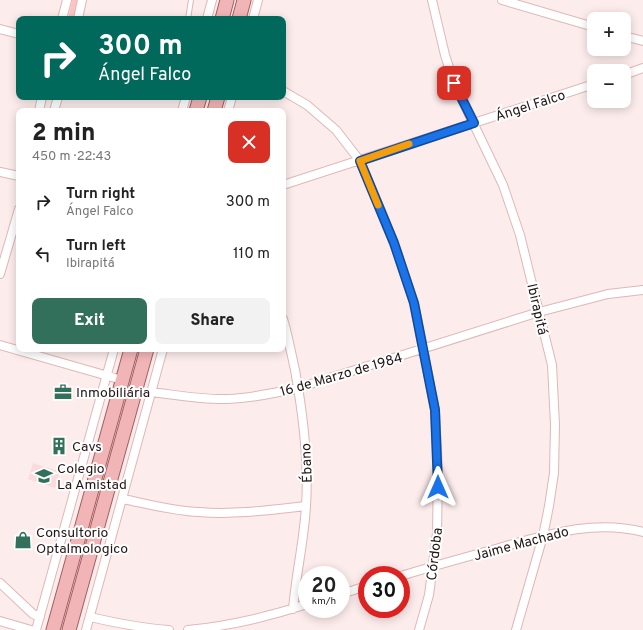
<!DOCTYPE html>
<meta charset="utf-8">
<style>
:root{--surface:#fff;--page:#f2f2f2;--text:#222;--muted:#767676;--accent:#33705b}
body{margin:0;font-family:Overpass,sans-serif;background:var(--page);color:var(--text);height:100vh;display:flex;flex-direction:column;font-size:15px;white-space:nowrap}
*{box-sizing:border-box;margin:0}
p{font-size:13px;color:var(--muted)}
.icon{flex:none;width:22px;height:22px;fill:none;stroke:currentColor;stroke-width:2;stroke-linecap:round;stroke-linejoin:round}
.map{position:relative;flex:1;overflow:hidden}
.sheet{position:absolute;left:16px;top:108px;width:270px;height:244px;display:flex;flex-direction:column;background:var(--surface);border-radius:8px;box-shadow:0 2px 10px #0003}
.sheet>*{flex:none}
.banner{position:absolute;left:16px;top:16px;width:270px;height:84px;border-radius:8px;box-shadow:0 2px 10px #0003;background:#00695c;color:#fff;overflow:hidden}
.tools{position:absolute;left:587px;top:12px;display:grid;gap:8px}
.tools a{display:grid;place-items:center;width:44px;height:44px;border-radius:8px;background:var(--surface);box-shadow:0 2px 10px #0003;font-size:20px}
.speed{position:absolute;left:298px;top:566px;display:flex;gap:8px;font-size:20px;font-weight:700;text-align:center}
.speed>*{display:grid;place-content:center;width:52px;height:52px;border-radius:50%;background:var(--surface);box-shadow:0 2px 10px #0003;line-height:1}
.speed small{font-size:10px;font-weight:400}
.speed .limit{border:6px solid #d22;background:#fff;color:#111}
.pin{position:absolute;display:grid;place-items:center;width:34px;height:34px;color:#fff;margin:-17px;border-radius:8px;box-shadow:0 2px 6px #0006}
.me{position:absolute;width:44px;margin:-22px;rotate:0deg;stroke-linejoin:round;filter:drop-shadow(0 0 3px #0008)}
.turn{display:flex;align-items:center;gap:14px;height:84px;padding:0 16px;font-size:18px}
.turn .icon{width:52px;height:52px;stroke-width:2.5}
.turn b{display:block;font-size:28px;line-height:34px}
.round{display:grid;place-items:center;flex:none;width:42px;height:42px;border-radius:8px;background:var(--page)}
.headline{display:flex;align-items:center;justify-content:space-between;height:68px;padding:0 16px}
h1{font-size:24px;font-weight:800;line-height:30px}
.button{display:flex;gap:8px;margin-top:auto;padding:8px 16px}
.button a{flex:1;height:46px;border-radius:8px;background:var(--accent);color:#fff;font-size:16px;font-weight:800;line-height:46px;text-align:center}
.button a+a{background:var(--page);color:var(--text)}
ul{padding:0;list-style:none}
li{display:flex;align-items:center;gap:12px;height:52px;padding:0 16px}
li div{flex:1}
li b{display:block;font-size:15px}
li em{font-style:normal}
.map>svg:first-child{display:block}
.built{fill:#fadcdc}
.green{fill:#ffc3c3}
.lines{fill:none;stroke-linecap:round;stroke-linejoin:round}
.lane-casing{stroke:#deb8b7;stroke-width:6}
.street-casing{stroke:#deb8b7;stroke-width:10}
.primary-casing{stroke:#a45e5f;stroke-width:15}
.lane{stroke:#fff;stroke-width:4}
.street{stroke:#fff;stroke-width:8}
.primary{stroke:#f2b5b7;stroke-width:13}
.route-casing{stroke:#114b97;stroke-width:10}
.route{stroke:#1a73e8;stroke-width:7}
.slow{stroke:#f59e0b;stroke-width:7}
.labels{text-anchor:middle;stroke-width:4;stroke-linejoin:round;paint-order:stroke}
.street-label{font-size:14px;fill:#231616;stroke:#fefefe}
.poi-label{font-size:14px;fill:#231616;stroke:#fefefe;text-anchor:start}
</style>
<div class="map">
<svg width="643" height="630" viewBox="0 0 643 630">
<rect width="100%" height="100%" fill="#fdecec"/>
<!-- built -->
<path class="built" d="M33,463L60,472L55,488L28,479Z"/>
<!-- green -->
<path class="green" d="M72,0H79L74,19H68Z"/>
<g class="lines">
<!-- lane casing -->
<g class="lane-casing">
<path id="lane" d="M188,19L191,0"/>
</g>
<!-- street casing -->
<g class="street-casing">
<path id="street" d="M432,0L445,55L454,83L503,185L520,235L552,365L555,425L554,473L549,506L543,536L516,630
M502,0L594,27
M62,19L67,0
M78,19L82,0
M207,19L212,0
M253,19L258,0
M0,29L19,34
M624,36L643,41
M624,75L643,68
M283,91L307,105L336,130L360,161L394,243L414,303L435,410L438,472L437,533L429,595L419,630
M39,111L42,97
M54,111L58,97
M182,111L186,97
M228,111L232,97
M0,172L19,176
M283,185L594,84
M0,274L19,209
M283,319C288,336 291,352 295,370C303,414 309,461 306,506C304,541 296,574 293,609
M0,345L122,380
M151,392C177,395 202,400 228,399C252,398 275,393 298,388L539,312L608,294L643,290
M123,499C148,504 173,511 199,512C235,515 270,510 306,506
M401,576C433,566 466,557 499,548C546,535 594,519 643,532
M0,583L33,614L40,617
M341,594L367,586
M90,617C116,623 142,628 169,630
M0,621L31,630
M36,630L114,349
M86,630L163,349
M188,630C229,626 268,617 307,604"/>
</g>
<!-- primary casing -->
<g class="primary-casing">
<path id="primary" d="M222,19L227,0
M239,19L244,0
M196,111L200,97
M214,111L218,97
M53,630L131,349
M69,630L147,349"/>
</g>
<!-- lane -->
<use href="#lane" class="lane"/>
<!-- street -->
<use href="#street" class="street"/>
<!-- primary -->
<use href="#primary" class="primary"/>
</g>
<g class="lines">
<!-- route casing -->
<g class="route-casing">
<path id="route" d="M438,487L435,410L414,303L394,243L360,161L474,123L454,83"/>
</g>
<!-- route -->
<use href="#route" class="route"/>
<!-- slow -->
<path class="slow" d="M378,205L360,161L409,144"/>
</g>
<!-- icons -->
<defs>
<g id="office-bare" transform="scale(1.38)"><path d="M-6-3h4V-5.5h4V-3h4V5H-6ZM-1-4.5V-3h2v-1.5ZM-6 0V1H6V0Z" fill="#33705b" stroke="#fefefe" stroke-width="2.5" paint-order="stroke"/></g>
<g id="building-bare" transform="scale(1.38)"><path d="M-4-6H4V6H1V3H-1V6H-4ZM-2.5-4.3h1.7v1.8h-1.7ZM.8-4.3h1.7v1.8H.8ZM-2.5-1h1.7V.8h-1.7ZM.8-1h1.7V.8H.8Z" fill="#33705b" stroke="#fefefe" stroke-width="2.5" paint-order="stroke"/></g>
<g id="school-bare" transform="scale(1.38)"><path d="M0-5L7-2L0 1L-7-2ZM-4 1L0 2.5L4 1V4Q0 6-4 4Z" fill="#33705b" stroke="#fefefe" stroke-width="2.5" paint-order="stroke"/></g>
<g id="shop-bare" transform="scale(1.38)"><path d="M-5-2.5h2.3a2.7 3.5 0 0 1 5.4 0H5L5.5 6h-11ZM-1.5-2.5h3a1.5 2.3 0 0 0-3 0Z" fill="#33705b" stroke="#fefefe" stroke-width="2.5" paint-order="stroke"/></g>
</defs>
<g fill-rule="evenodd">
<use href="#office-bare" x="63" y="392"/>
<use href="#building-bare" x="59" y="446"/>
<use href="#school-bare" x="44" y="476"/>
<use href="#shop-bare" x="23" y="540"/>
</g>
<g class="labels">
<!-- street labels -->
<g class="street-label">
<text transform="translate(530 105) rotate(-18)" y="5">Ángel Falco</text>
<text transform="translate(538 309) rotate(77)" y="5">Ibirapitá</text>
<text transform="translate(341 374) rotate(-16)" y="5">16 de Marzo de 1984</text>
<text transform="translate(306 463) rotate(-92)" y="5">Ébano</text>
<text transform="translate(521 543) rotate(-15)" y="5">Jaime Machado</text>
<text transform="translate(434 554) rotate(-83)" y="5">Córdoba</text>
</g>
<!-- poi labels -->
<g class="poi-label">
<text x="76" y="397">Inmobiliária</text>
<text x="72" y="451">Cavs</text>
<text x="57" y="473">Colegio<tspan x="57" dy="16">La Amistad</tspan></text>
<text x="36" y="537">Consultorio<tspan x="36" dy="16">Optalmologico</tspan></text>
</g>
</g>
</svg>
<div class="tools">
<a>+</a>
<a>−</a>
</div>
<div class="speed"><div>20<small>km/h</small></div><div class="limit">30</div></div>
<div class="pin" style="left:454px;top:83px;background:#d93025"><svg class="icon" aria-label="arrive" viewBox="0 0 24 24"><path d="M6 21V4h12l-3 4 3 4H6"/></svg></div>
<svg class="me" style="left:438px;top:487px" viewBox="-20 -20 40 40"><path d="M0-17L14 15 0 8-14 15z" fill="#1a73e8" stroke="#fff" stroke-width="4"/></svg>
<div class="banner">
<div class="turn"><svg class="icon" aria-label="right" viewBox="0 0 24 24"><path d="M7 20v-9h11M14 6l5 5-5 5"/></svg><div><b>300 m</b>Ángel Falco</div></div>
</div>
<section class="sheet">
<div class="headline"><div><h1>2 min</h1><p>450 m · 22:43</p></div><a class="round" style="background:#d93025;color:#fff"><svg class="icon" aria-label="close" viewBox="0 0 24 24"><path d="M6 6l12 12M18 6L6 18"/></svg></a></div>
<ul>
<li><svg class="icon" aria-label="right" viewBox="0 0 24 24"><path d="M7 20v-9h11M14 6l5 5-5 5"/></svg><div><b>Turn right</b><p>Ángel Falco</p></div><em>300 m</em></li>
<li><svg class="icon" aria-label="left" viewBox="0 0 24 24"><path d="M17 20v-9H6M10 6l-5 5 5 5"/></svg><div><b>Turn left</b><p>Ibirapitá</p></div><em>110 m</em></li>
</ul>
<div class="button"><a>Exit</a><a>Share</a></div>
</section>
</div>
